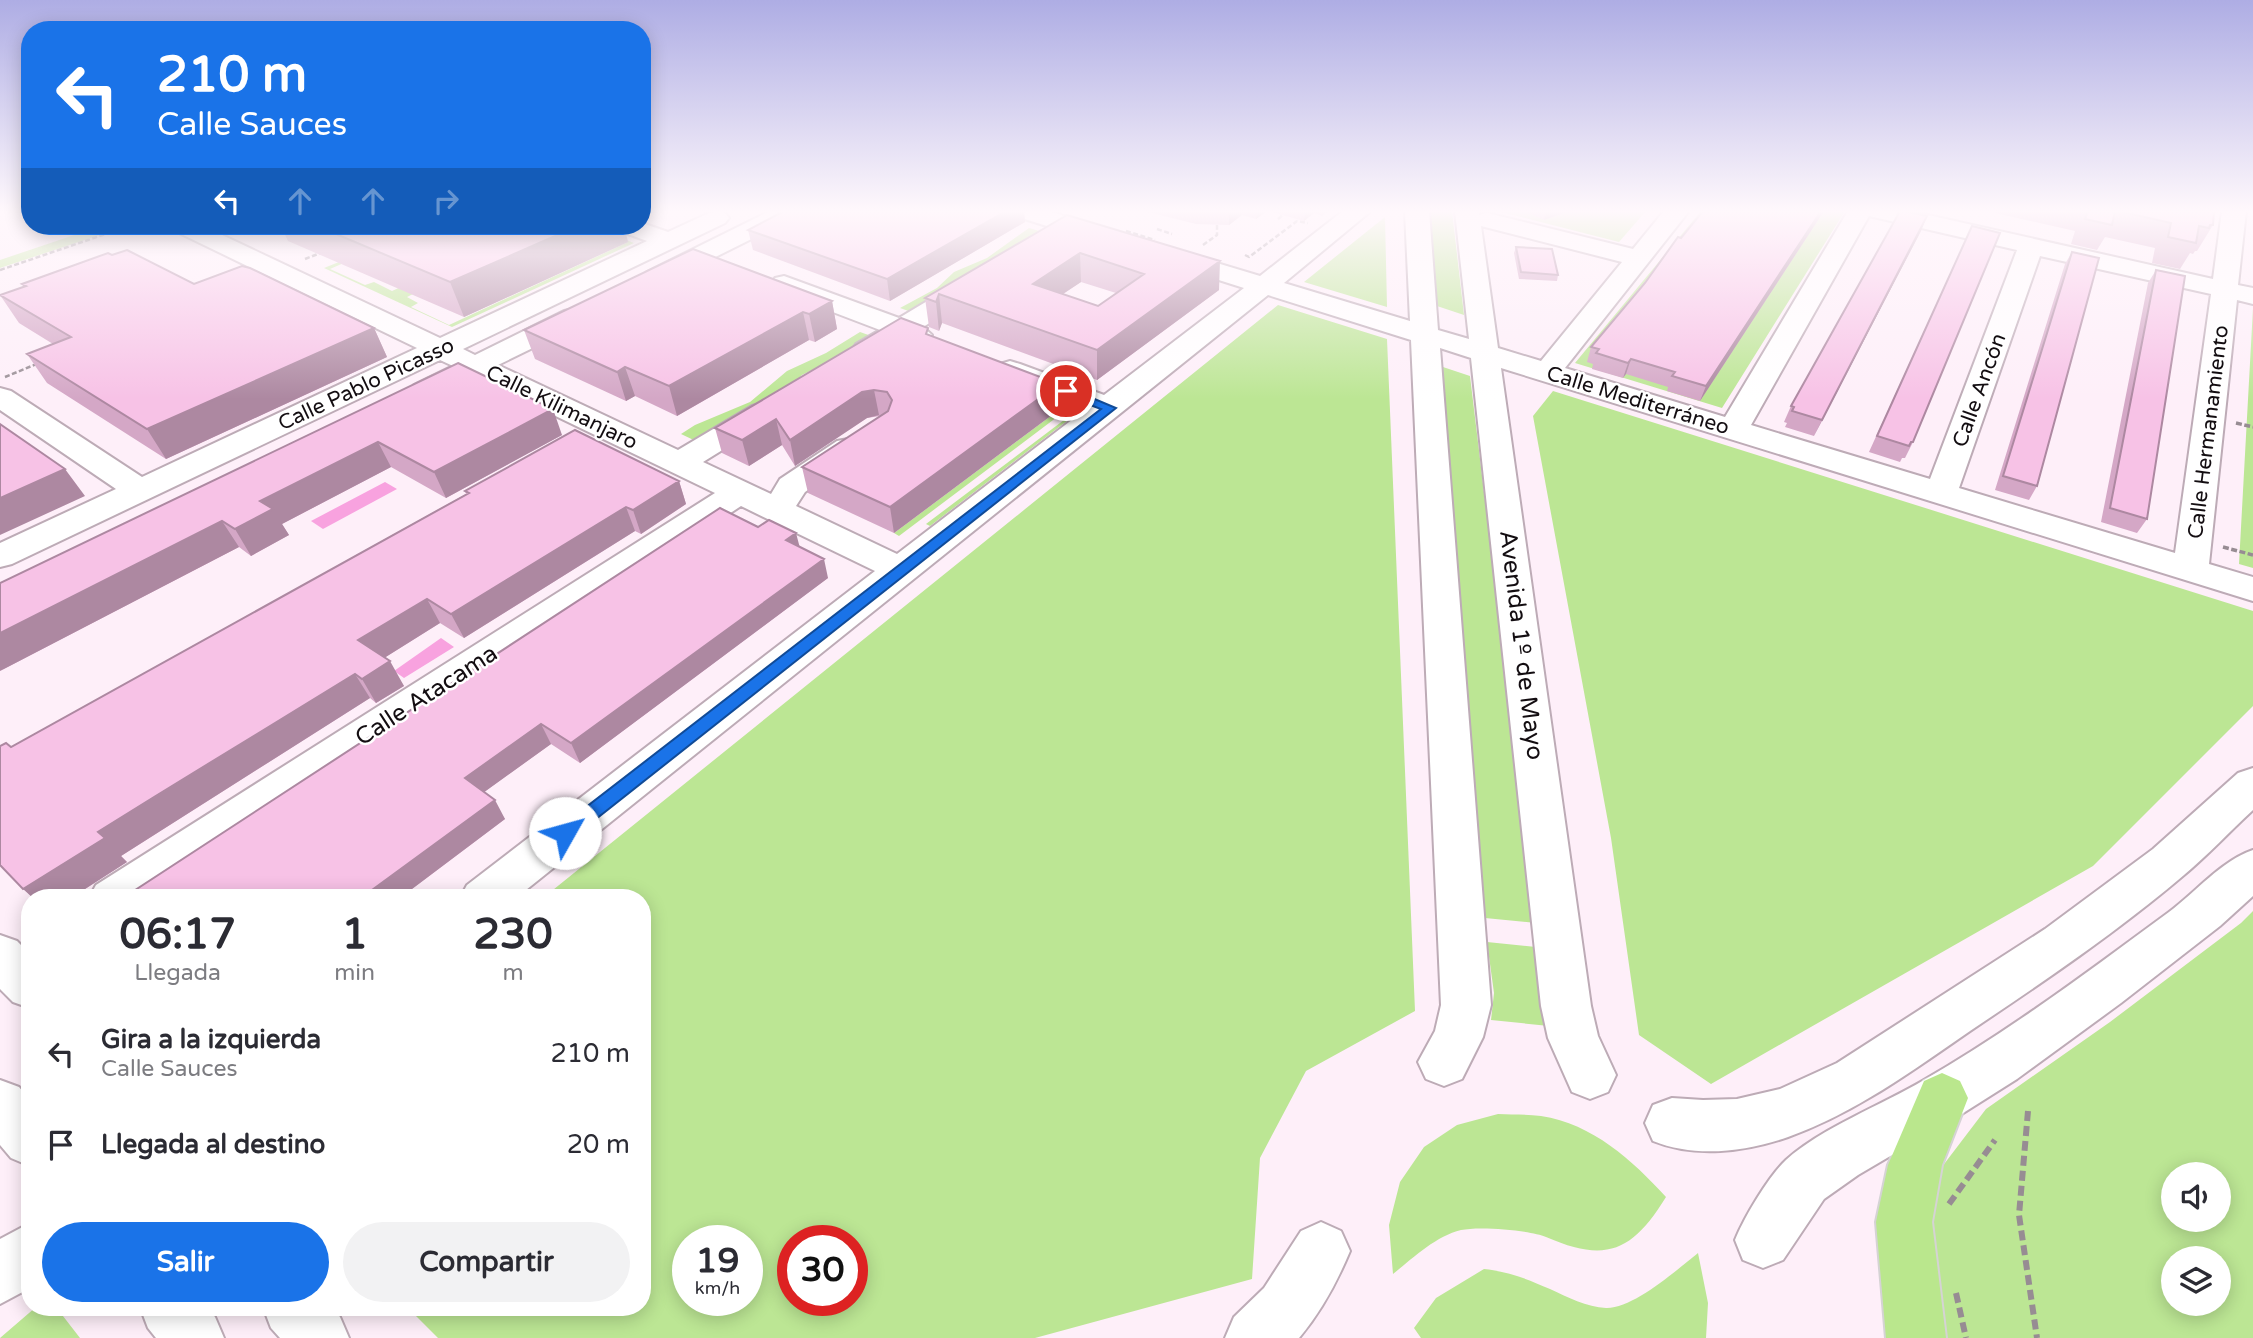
<!DOCTYPE html>
<html lang="es">
<meta charset="utf-8">
<style>
:root{--surface:#fff;--page:#f2f2f3;--text:#2b2b33;--muted:#7c7c81;--accent:#1a73e8}
body{margin:0;font-family:"Varela Round",sans-serif;background:var(--page);color:var(--text);height:100vh;display:flex;flex-direction:column;font-size:26px;white-space:nowrap}
*{box-sizing:border-box;margin:0}
p{font-size:23px;color:var(--muted)}
.icon{flex:none;width:38px;height:38px;fill:none;stroke:currentColor;stroke-width:2;stroke-linecap:round;stroke-linejoin:round}
.map{position:relative;flex:1;overflow:hidden}
.sheet{position:absolute;left:21px;top:889px;width:630px;height:427px;display:flex;flex-direction:column;background:var(--surface);border-radius:28px;box-shadow:0 4px 18px #0003}
.sheet>*{flex:none}
.banner{position:absolute;left:21px;top:21px;width:630px;height:214px;border-radius:28px;box-shadow:0 4px 18px #0003;background:#1a73e8;color:#fff;overflow:hidden}
.controls{position:absolute;left:2161px;top:1162px;display:grid;gap:14px}
.controls a{display:grid;place-items:center;width:70px;height:70px;border-radius:50%;background:var(--surface);box-shadow:0 4px 18px #0003;font-size:35px}
.speed{position:absolute;left:672px;top:1225px;display:flex;gap:14px;font-size:35px;font-weight:700;text-align:center}
.speed>*{display:grid;place-content:center;width:91px;height:91px;border-radius:50%;background:var(--surface);box-shadow:0 4px 18px #0003;line-height:1}
.speed small{font-size:18px;font-weight:400}
.speed .limit{border:10px solid #d22;background:#fff;color:#111}
.pin{position:absolute;display:grid;place-items:center;width:60px;height:60px;color:#fff;margin:-30px;border:4px solid #fff;border-radius:50%;box-shadow:0 2px 7px #0007}
.me{position:absolute;width:77px;margin:-38px;rotate:52deg;stroke-linejoin:round;filter:drop-shadow(0 0 5px #0008)}
.turn{display:flex;align-items:center;gap:24px;height:147px;padding:0 21px;font-size:32px}
.turn .icon{width:91px;height:91px;stroke-width:2.5}
.turn b{display:block;font-size:49px;line-height:60px}
.lanes{display:flex;align-items:center;height:66px;padding:0 21px;background:#0003;justify-content:center;gap:35px;direction:ltr}
.lanes .off{opacity:.35}
.eta{display:flex;justify-content:space-evenly;align-items:center;height:119px;text-align:center}
.eta b{font-size:42px;font-weight:800;line-height:49px}
.primary-button{display:flex;gap:14px;margin-top:auto;padding:14px 21px}
.primary-button a{flex:1;height:80px;border-radius:42px;background:var(--accent);color:#fff;font-size:28px;font-weight:800;line-height:80px;text-align:center}
.primary-button a+a{background:var(--page);color:var(--text)}
ul{padding:0;list-style:none}
li{display:flex;align-items:center;gap:21px;height:91px;padding:0 21px}
li div{flex:1}
li b{display:block;font-size:26px}
li em{font-style:normal}
.map>svg:first-child{display:block}
.green{fill:#bce694;fill-rule:evenodd}
.water{fill:#f8a2df}
.lines{fill:none;stroke-linecap:round;stroke-linejoin:round}
.minor-casing{stroke:#bdabb6;stroke-width:4}
.highway-casing{stroke:#d5d3d4;stroke-width:4}
.path-far2{stroke:#978c93;stroke-width:2.5;stroke-dasharray:5 2.5;stroke-linecap:butt}
.path-far1{stroke:#978c93;stroke-width:3.5;stroke-dasharray:6 2.5;stroke-linecap:butt}
.path{stroke:#978c93;stroke-width:6;stroke-dasharray:10 5;stroke-linecap:butt}
.minor{fill:#fff;fill-rule:evenodd}
.highway{fill:#bae78d;fill-rule:evenodd}
.wall{fill:#d4a7c6;fill-rule:evenodd}
.shaded-wall{fill:#ad88a1}
.building{fill:#f7c2e6;stroke:#ad88a1;stroke-width:2;fill-rule:evenodd}
.route{fill:#1a73e8;stroke:#114b97;stroke-width:2}
.labels{text-anchor:middle;stroke-width:5;stroke-linejoin:round;paint-order:stroke}
.far-street-label{font-size:21px;fill:#130d11;stroke:#fff}
.street-label{font-size:24px;fill:#130d11;stroke:#fff}
</style>
<div class="map">
<svg width="2253" height="1338" viewBox="0 0 2253 1338">
<rect width="100%" height="100%" fill="#feeff9"/>
<!-- green -->
<path class="green" d="M1427,211H1452L1464,315L1434,305Z
M1498,211H1646L1619,242Z
M1701,211H1845L1722,408L1575,363Z
M1385,217L1387,307L1304,282Z
M101,226H127L0,268V260Z
M428,226L330,269L365,285L374,282L392,291L405,285L419,291L407,297L418,303L411,307L449,325L626,243L589,226L634,243L452,327L324,268Z
M1029,228L1046,233L917,314L900,308L937,288L954,272L987,258Z
M1278,305L1387,339L1415,1011L1306,1071L1260,1158L1252,1279L1035,1338H438L407,1307H642V898H543ZM688,1241H747V1300H688ZM793,1241H852V1300H793Z
M2253,308V568L2239,564Z
M860,332L877,338L802,375L788,388L702,444L681,434L695,425L750,402L787,371L826,353Z
M1440,366L1470,376L1536,923L1485,918Z
M1553,391L2253,611V706L2093,866L1711,1084L1639,1035L1611,838L1533,416Z
M1060,409L1065,411L899,536L894,533Z
M1064,420L1067,421L930,526L926,524Z
M2253,911V1338H1943L1923,1240L1935,1176L1986,1109L2110,1022L2241,923ZM2174,1174H2219V1220H2174ZM2174,1258H2219V1304H2174Z
M1487,942L1536,947L1549,1026L1491,1020L1494,993Z
M1498,1114C1512,1115 1527,1114 1541,1116C1593,1124 1632,1160 1666,1197C1632,1252 1606,1263 1546,1237C1530,1230 1479,1226 1461,1230C1436,1236 1413,1258 1393,1274L1389,1225L1400,1182L1424,1147L1457,1125Z
M1698,1253L1708,1303L1706,1338H1421L1414,1328L1436,1298L1484,1269C1510,1272 1527,1279 1550,1289C1567,1297 1587,1307 1606,1308C1633,1309 1678,1269 1698,1253Z
M36,1307H56L80,1338H0Z"/>
<!-- water -->
<path class="water" d="M385,482L397,489L323,529L311,521Z
M441,638L454,647L404,678L394,671Z"/>
<g class="lines">
<!-- minor casing -->
<g class="minor-casing">
<path id="minor" d="M719,211L725,213L729,218L725,223L463,349L475,355L564,311L574,309L584,311L588,317L584,323L498,365L678,450L752,406L763,403L774,406L778,412L774,418L703,462L771,494L780,479L837,441L848,439L859,441L864,448L859,455L805,492L796,506L897,554L1086,409L1000,376L996,370L1000,364L1010,361L1020,364L1104,395L1244,288L1159,261L1155,256L1159,251L1168,248L1177,251L1260,276L1343,211H1371L1284,283L1410,321L1405,211H1429L1438,330L1469,339L1455,211H1479V215L1487,213L1633,249L1664,211H1689L1565,368L1725,417L1848,211H1910L2213,279L2222,211H2246L2238,285L2253,288V304L2237,300L2209,564L2253,577V601L1501,368L1591,1006L1598,1036L1616,1075L1608,1092L1590,1099L1572,1092L1548,1038L1541,1006L1471,358L1440,348L1491,1005L1483,1037L1462,1079L1444,1086L1426,1079L1418,1062L1435,1031L1441,1005L1411,340L1268,295L516,898H460L467,885L875,571L741,506L149,898H89L96,885L715,493L475,377C456,386 435,403 414,397L409,391L414,385L453,366L440,360L12,564L0,567V543L116,489L0,410V388L11,391L142,477L417,348L175,231L172,226H203L440,338L647,241L620,231L617,226H642V223L668,232L709,213ZM1869,216L2017,250L1930,479L1751,425ZM1481,226L1622,262L1541,361L1498,348ZM2040,256L2211,294L2175,553L1959,488Z
M770,211H802L798,216L665,282L656,285L647,282L643,277L647,272Z
M1011,211H1049L1113,232L1116,237L1113,242L1104,244L1015,216Z
M784,276L899,318L964,279L973,277L982,279L986,285L982,291L923,327L932,335L928,341L918,343L903,339C888,349 875,361 856,356L852,350L856,344L880,330L775,290L771,284L775,278Z
M2253,768V810C2230,831 2208,855 2184,875C2117,932 2043,982 1970,1031C1912,1071 1855,1113 1788,1137C1745,1152 1695,1158 1653,1141L1645,1123L1653,1105L1672,1098L1703,1100L1737,1099L1780,1089L1837,1063L2045,929L2153,849L2238,773Z
M2253,850V896L2220,926L2121,1003L2017,1079L1960,1115L1858,1175L1824,1199L1783,1260L1763,1268L1743,1260L1735,1240C1744,1218 1768,1177 1786,1160C1821,1128 1882,1105 1924,1080C2009,1031 2089,971 2169,912C2196,892 2221,861 2253,850Z
M0,935L17,941L30,954V1008L13,1002L0,989Z
M0,1080L19,1087L30,1100V1166L11,1158L0,1145Z
M1321,1222L1341,1231L1350,1251C1337,1282 1321,1312 1299,1338H1225L1234,1317L1264,1288L1301,1231Z
M30,1223V1288L0,1304V1239Z
M140,1307H207L215,1317L224,1338H156L148,1328Z
M263,1307H332L340,1317L349,1338H280L271,1328Z"/>
</g>
<!-- highway casing -->
<g class="highway-casing">
<path id="highway" d="M1942,1073L1960,1081L1968,1098L1942,1165L1932,1222L1946,1338H1886L1876,1222L1888,1165L1924,1081Z"/>
</g>
<!-- path-far2 -->
<path class="path-far2" d="M1278,219L1284,214
M1157,229L1172,234
M1126,231L1155,240
M1203,245L1217,235V225
M1245,255L1249,257L1297,221L1308,223
M305,259L323,252
M0,270L129,226
M5,377L39,363"/>
<!-- path-far1 -->
<path class="path-far1" d="M2236,423L2253,427
M2223,547L2253,555"/>
<!-- path -->
<path class="path" d="M2028,1111L2019,1215L2037,1338
M1949,1204L1995,1140
M1956,1293L1966,1338"/>
<!-- minor -->
<use href="#minor" class="minor"/>
<!-- highway -->
<use href="#highway" class="highway"/>
</g>
<!-- wall -->
<path class="wall" d="M784,211H1024L1025,222L890,301L753,250L748,230Z
M1144,211H1267L1256,219L1242,215L1229,225L1196,224Z
M1268,211H1328L1322,216L1314,213L1304,221Z
M1525,211H1569L1544,220Z
M1824,211L1700,401L1667,391L1668,387L1626,374L1623,378L1592,369L1593,364L1587,362L1591,347L1681,238Z
M1996,211H2214L2213,225L2197,251H2195L2193,254L2190,253L2180,269L2152,263L2155,248L2105,237L2097,250L2071,244L2075,231L1995,213Z
M1067,215L1219,290L1097,380L942,323L939,331L929,327L925,298ZM1081,282L1116,293L1098,306L1063,294Z
M281,226H624L628,242L464,317L288,241Z
M1921,231L1814,436L1785,427L1787,423L1784,422L1791,406Z
M1965,241L1913,442L1905,458H1902L1900,462L1869,452Z
M1516,247L1558,275L1557,281L1519,279L1514,253Z
M2072,252L2037,486L2029,500L1995,490L2065,264Z
M2156,270L2147,519L2137,533L2101,522L2148,283Z
M22,284H194L374,328L387,357L166,459L47,383L27,354L53,344L19,323L0,295L24,287Z
M832,301L837,329L815,342L809,340L677,416L635,396L626,401L535,359L524,330Z
M929,335L1060,409L894,533L808,493L802,467L880,416L867,418L795,466L782,445L749,466L722,453L715,428Z
M458,363L562,435L446,498L391,467L282,524L289,535L251,556L239,547L0,671Z
M679,481L686,504L641,534L635,531L464,638L440,623L384,658L404,686L376,703L370,698L121,856L127,862L71,898H33L0,865L11,747L466,494L465,491Z
M800,547L828,578L580,763L551,744L484,792L505,819L400,898H123Z"/>
<!-- shaded-wall -->
<path class="shaded-wall" d="M1006,211H1024L1025,222L890,301L887,279Z
M1229,211H1242V215L1229,225Z
M1257,211H1267L1256,219Z
M1305,211H1314V213L1304,221Z
M1547,211H1569L1544,220Z
M1821,211H1824L1700,401L1706,386Z
M1927,216L1921,231L1814,436L1822,420Z
M578,226H624L628,242L464,317L450,282Z
M1080,253L1081,282L1034,313L1033,284Z
M1220,261L1219,290L1097,380V350Z
M939,294L942,323L939,331L936,302Z
M832,301L837,329L815,342L809,314Z
M803,312L809,340L677,416L669,386Z
M374,328L387,357L166,459L147,429Z
M1631,359L1626,374L1623,378L1628,363Z
M625,367L635,396L626,401L617,372Z
M1059,384L1060,409L894,533L890,507Z
M874,390L879,415L867,418L795,466L790,440L862,392Z
M553,409L562,435L446,498L434,472Z
M776,419L782,445L749,466L742,440Z
M378,442L391,467L282,524L289,535L251,556L235,529L260,501Z
M65,469L85,496L0,535V498Z
M679,481L686,504L641,534L633,510Z
M626,507L635,531L464,638L451,614Z
M222,521L239,547L0,671V633Z
M796,533L801,552L786,540Z
M824,559L828,578L580,763L571,743Z
M427,599L440,623L373,665L358,640Z
M390,661L404,686L376,703L362,679Z
M355,674L370,698L121,856L127,862L71,898H33L23,889L98,832Z
M541,724L551,744L476,798L465,778Z
M495,800L505,819L400,898H361Z"/>
<!-- building -->
<path class="building" d="M784,211H1006L887,279L748,230Z
M1703,211H1821L1706,386L1672,376L1675,372L1631,359L1628,363L1596,353L1599,349L1591,347L1645,283L1678,237L1681,238Z
M1900,211H1906L1927,216L1822,420L1792,411L1794,407L1791,406Z
M2088,211H2115L2112,225L2085,219Z
M2118,211H2214L2213,225H2210L2209,228L2199,226L2196,243L2168,237L2171,223Z
M1067,215L1220,261L1097,350L939,294L936,302L925,298ZM1080,253L1144,274L1098,306L1033,284Z
M317,226H578L450,282Z
M1972,226L2000,233L1913,442H1911L1909,446L1877,436Z
M1516,247L1552,249L1558,275L1521,272Z
M693,249L832,301L809,314L803,312L669,386L625,367L617,372L524,330Z
M127,250L194,284L242,266L250,268L374,328L147,429L27,354L71,337L0,295L26,286L22,284L108,253L112,255Z
M2072,252L2099,258L2037,486L2003,476Z
M2156,270L2185,276L2147,519L2110,508Z
M901,318L928,328L926,334L1059,384L890,507L802,467L888,411L892,400L887,392L874,390L862,392L790,440L776,419L742,440L715,428Z
M458,363L553,409L434,472L378,442L260,501L273,509L235,529L222,521L0,633V583Z
M0,424L65,469L0,498Z
M575,430L679,481L633,510L626,507L451,614L427,599L358,640L390,661L362,679L355,674L154,797L98,832L105,838L23,889L0,865V746L6,743L11,747L469,493L465,491Z
M720,508L758,527L769,520L796,533L786,540L824,559L571,743L541,724L465,778L495,800L361,898H123Z"/>
<!-- sky -->
<linearGradient id="sky" x2="0" y2="1"><stop stop-color="#aeade4"/><stop offset="0.53" stop-color="#fff8fc"/><stop offset="1" stop-color="#fff8fc" stop-opacity="0"/></linearGradient>
<rect width="2253" height="399" fill="url(#sky)"/>
<!-- route -->
<path class="route" d="M1066,387L1116,408L572,838H559L556,833L559,828L1101,409L1061,394V389Z"/>
<g class="labels">
<!-- far-street labels -->
<g class="far-street-label">
<text transform="translate(366 384) rotate(-25)" y="7">Calle Pablo Picasso</text>
<text transform="translate(1979 390) rotate(-70)" y="7">Calle Ancón</text>
<text transform="translate(1638 400) rotate(17)" y="7">Calle Mediterráneo</text>
<text transform="translate(562 407) rotate(26)" y="7">Calle Kilimanjaro</text>
<text transform="translate(2208 432) rotate(-83)" y="7">Calle Hermanamiento</text>
</g>
<!-- street labels -->
<g class="street-label">
<text transform="translate(1522 645) rotate(83)" y="8">Avenida 1º de Mayo</text>
<text transform="translate(426 695) rotate(-33)" y="8">Calle Atacama</text>
</g>
</g>
</svg>
<div class="controls">
<a><svg class="icon" aria-label="sound" viewBox="0 0 24 24"><path d="M4 9h4l5-4v14l-5-4H4zM17 9q2 3 0 6"/></svg></a>
<a><svg class="icon" aria-label="layers" viewBox="0 0 24 24"><path d="M12 4l9 5-9 5-9-5zM3 14l9 5 9-5"/></svg></a>
</div>
<div class="speed"><div>19<small>km/h</small></div><div class="limit">30</div></div>
<div class="pin" style="left:1066px;top:391px;background:#d93025"><svg class="icon" aria-label="arrive" viewBox="0 0 24 24"><path d="M6 21V4h12l-3 4 3 4H6"/></svg></div>
<svg class="me" style="left:565px;top:833px" viewBox="-20 -20 40 40"><circle r="19" fill="#fff"/><path d="M0-13L10 11 0 6-10 11z" fill="#1a73e8"/></svg>
<div class="banner">
<div class="turn"><svg class="icon" aria-label="left" viewBox="0 0 24 24"><path d="M17 20v-9H6M10 6l-5 5 5 5"/></svg><div><b>210 m</b>Calle Sauces</div></div>
<div class="lanes"><svg class="icon" aria-label="left" viewBox="0 0 24 24"><path d="M17 20v-9H6M10 6l-5 5 5 5"/></svg><svg class="icon off" aria-label="ahead" viewBox="0 0 24 24"><path d="M12 20V5M6 11l6-6 6 6"/></svg><svg class="icon off" aria-label="ahead" viewBox="0 0 24 24"><path d="M12 20V5M6 11l6-6 6 6"/></svg><svg class="icon off" aria-label="right" viewBox="0 0 24 24"><path d="M7 20v-9h11M14 6l5 5-5 5"/></svg></div>
</div>
<section class="sheet">
<div class="eta">
<div><b>06:17</b><p>Llegada</p></div>
<div><b>1</b><p>min</p></div>
<div><b>230</b><p>m</p></div>
</div>
<ul>
<li><svg class="icon" aria-label="left" viewBox="0 0 24 24"><path d="M17 20v-9H6M10 6l-5 5 5 5"/></svg><div><b>Gira a la izquierda</b><p>Calle Sauces</p></div><em>210 m</em></li>
<li><svg class="icon" aria-label="arrive" viewBox="0 0 24 24"><path d="M6 21V4h12l-3 4 3 4H6"/></svg><div><b>Llegada al destino</b></div><em>20 m</em></li>
</ul>
<div class="primary-button"><a>Salir</a><a>Compartir</a></div>
</section>
</div>
